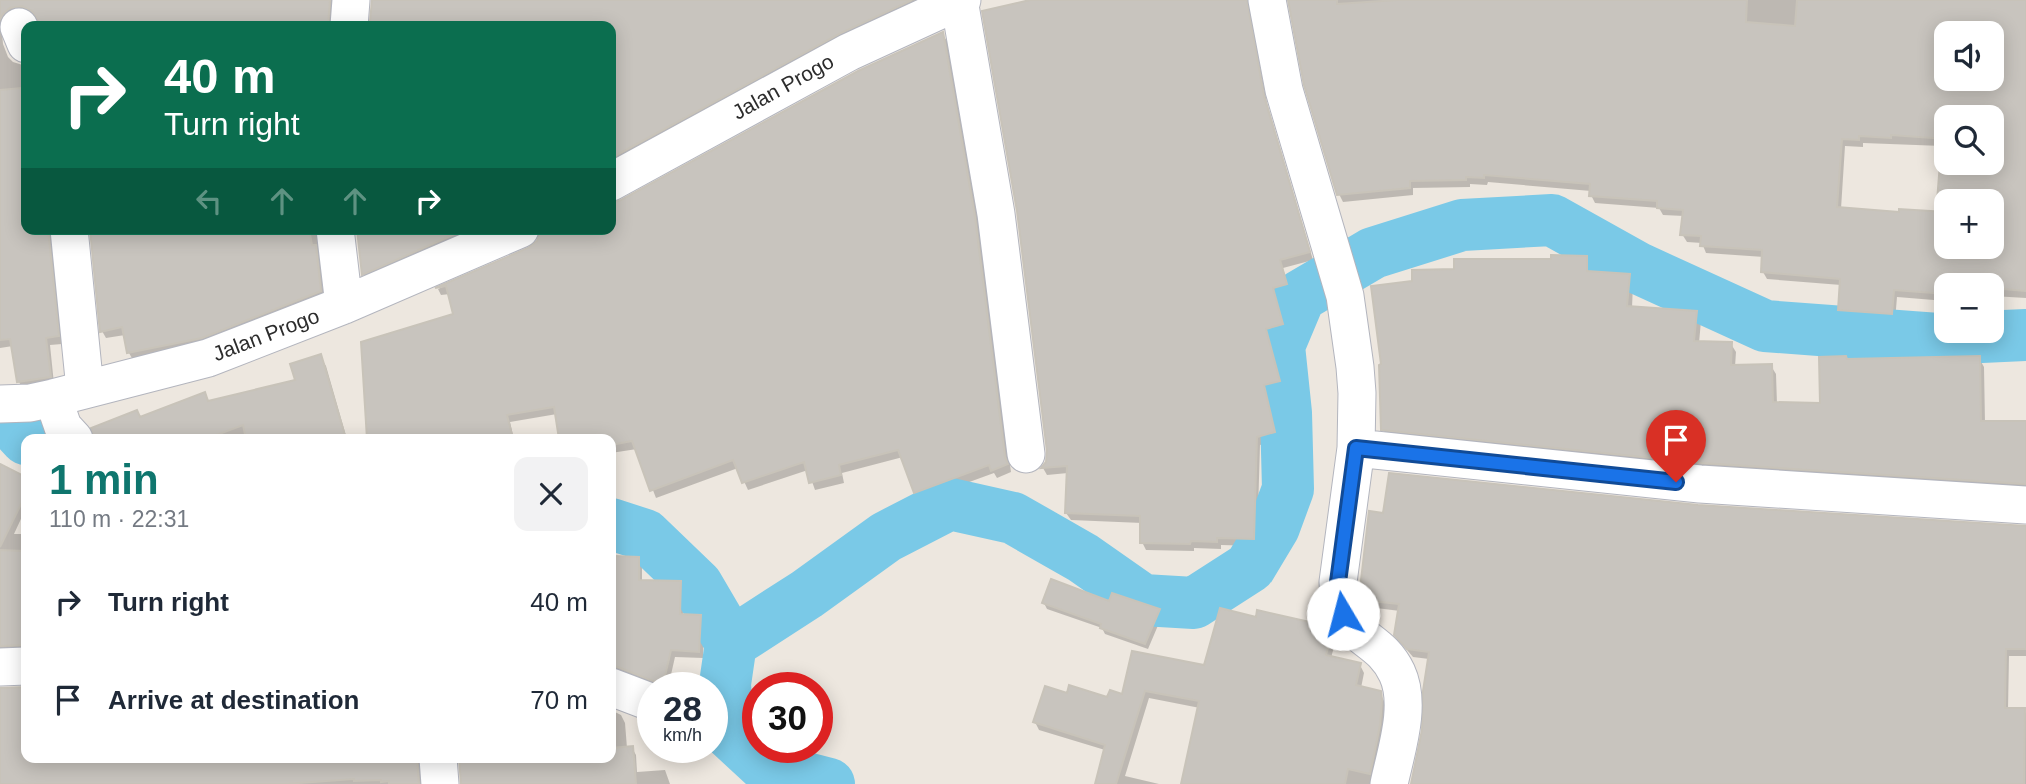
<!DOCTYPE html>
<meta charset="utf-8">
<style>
:root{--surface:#fff;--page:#f2f2f3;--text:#1f2937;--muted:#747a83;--accent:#0f766e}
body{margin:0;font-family:Arial,sans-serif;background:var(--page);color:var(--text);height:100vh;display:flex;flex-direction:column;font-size:26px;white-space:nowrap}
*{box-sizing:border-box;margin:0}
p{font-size:23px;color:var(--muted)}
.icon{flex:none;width:38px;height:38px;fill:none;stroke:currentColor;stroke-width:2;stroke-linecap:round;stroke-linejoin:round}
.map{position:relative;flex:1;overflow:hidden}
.panel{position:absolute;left:21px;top:434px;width:595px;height:329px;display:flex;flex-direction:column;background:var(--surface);border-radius:14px;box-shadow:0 4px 18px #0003}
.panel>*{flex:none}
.guide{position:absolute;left:21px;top:21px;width:595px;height:214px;border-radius:14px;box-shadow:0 4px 18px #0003;background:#0b6e4f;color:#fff;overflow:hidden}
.fabs{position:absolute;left:1934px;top:21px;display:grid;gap:14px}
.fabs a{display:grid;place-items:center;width:70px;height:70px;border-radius:14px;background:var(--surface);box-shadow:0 4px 18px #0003;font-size:35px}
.speed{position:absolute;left:637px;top:672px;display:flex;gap:14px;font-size:35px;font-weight:700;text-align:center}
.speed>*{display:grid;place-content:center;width:91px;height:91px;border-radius:50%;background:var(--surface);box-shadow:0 4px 18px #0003;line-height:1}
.speed small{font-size:18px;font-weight:400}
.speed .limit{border:10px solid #d22;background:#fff;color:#111}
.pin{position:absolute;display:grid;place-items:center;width:60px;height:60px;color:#fff;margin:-72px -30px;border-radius:50% 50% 50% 0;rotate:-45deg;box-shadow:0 0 7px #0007}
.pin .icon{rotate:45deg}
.me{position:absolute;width:77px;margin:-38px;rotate:352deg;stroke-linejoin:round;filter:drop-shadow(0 0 5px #0008)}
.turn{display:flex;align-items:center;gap:24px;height:147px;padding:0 28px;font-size:32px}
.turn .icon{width:91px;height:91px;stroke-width:2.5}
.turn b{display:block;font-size:49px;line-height:60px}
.lanes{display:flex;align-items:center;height:66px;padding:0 28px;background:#0003;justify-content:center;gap:35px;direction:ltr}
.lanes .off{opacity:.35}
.round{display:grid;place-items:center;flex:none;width:74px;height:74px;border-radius:14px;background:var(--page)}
.head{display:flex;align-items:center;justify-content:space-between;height:119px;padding:0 28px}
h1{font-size:42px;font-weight:600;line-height:52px;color:var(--accent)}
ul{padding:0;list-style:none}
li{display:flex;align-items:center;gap:21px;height:98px;padding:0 28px}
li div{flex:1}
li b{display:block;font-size:26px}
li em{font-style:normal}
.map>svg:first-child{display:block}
.shadow{fill:#0003;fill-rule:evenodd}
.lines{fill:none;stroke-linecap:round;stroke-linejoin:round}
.river{stroke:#7ac9e7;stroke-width:52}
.building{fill:#c8c4be;stroke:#c8c3b9;stroke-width:2;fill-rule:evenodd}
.minor-casing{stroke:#b3b5be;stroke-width:39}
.minor{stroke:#fff;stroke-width:37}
.route-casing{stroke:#114b97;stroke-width:18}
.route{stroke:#1a73e8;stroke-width:12}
.labels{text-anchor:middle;stroke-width:5;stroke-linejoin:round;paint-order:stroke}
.street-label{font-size:21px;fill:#2c2c2c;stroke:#fff}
</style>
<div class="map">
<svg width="2026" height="784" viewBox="0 0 2026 784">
<rect width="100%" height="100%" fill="#ede7df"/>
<!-- shadow -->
<path class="shadow" d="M0,0H336L332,26H43L39,18L28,13L6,23L2,32L3,44L8,57L13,62L26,66V229H53L52,239L62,344L50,345L54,384L23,389L19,382L13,346L0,348Z
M373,0H928L611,162V26H372Z
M1038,0H1252L1250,13L1267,103L1313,260L1283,268L1290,292L1276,296L1286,332L1269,337L1283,389L1267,393L1278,440L1260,445L1257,546L1221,545V549L1194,548V551L1146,550L1142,542V523L1071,520L1066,513L1068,473L1047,475L1043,468L1047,462L1049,451Z
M1290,0H2026V298L1992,296V285H1946V301L1897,297L1895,321L1844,317L1839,309L1841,285L1767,279L1763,272L1764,257L1706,253L1702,243L1687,242L1682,234L1684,216L1663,215L1659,208L1595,203L1591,195V191L1488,182L1487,185L1470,184V187L1413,188V195L1343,202L1339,194ZM1946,33H1992V79H1946ZM1946,117H1992V163H1946ZM1863,143L1942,146L1938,214H1900L1841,209L1845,146L1863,147ZM1946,201H1992V247H1946Z
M942,34L947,41L979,226L1011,472L997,478L994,473L920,500L903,457L842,473L844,483L815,490L808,470L748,490L738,468L656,498L637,449L611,453V439H561L557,414L510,422L514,439H368L363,343L455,315L450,294L441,295L438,289L530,249L538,243L611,229V204L621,202Z
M92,229H319L318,240L324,299L206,345L133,360L129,353L125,335L106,338L102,331Z
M358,229H488L367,281L363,274Z
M1586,258L1591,266V273L1628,276L1633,284L1632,308L1696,313L1701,321L1699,343L1731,344L1736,352L1735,367L1771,366L1776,374L1777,404H1821L1847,361L1979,358L1984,367L1985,423H2026V492L1708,471L1388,438L1383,429L1414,282L1456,270Z
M320,356L326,366L347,439H248L247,434L233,439H96V435L204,394L209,403L297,381Z
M0,466L26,479V508L14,534H26V652L0,654Z
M1699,507L2026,527V656H2009L2008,709L2024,710L2026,713V784H1412L1424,732L1429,659L1413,657L1401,643L1396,634L1400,611L1368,607L1363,599L1384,515Z
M638,559L642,566V581L680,583L684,590L683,616L699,617L704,624L703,658L675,657L668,688H658L611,674V610L615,611Z
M1044,603H1110L1158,611L1162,616L1148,649L1105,634L1102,628L1047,609Z
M1257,619L1326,627L1335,643L1331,658L1360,665L1364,673L1361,688L1380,693L1384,701V734L1373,784H1182L1200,708L1149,698L1125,776L1159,784H1097L1105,750L1039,730L1035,722L1068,695L1109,700L1205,667Z
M26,689V758H422L421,784H0V690Z
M611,710L621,715L625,723L627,748H632L636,755L637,772L665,770L670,784H462L461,758H611Z"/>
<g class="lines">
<!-- river -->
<path class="river" d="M0,411L26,439
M611,524L645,535L697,585L731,643L725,684L728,732L767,768L829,784
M731,643L807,594L886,537L950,504L1013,518L1083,558L1143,600L1194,603L1250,567L1274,527L1288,489L1286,413L1279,346L1300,296L1373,253L1462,225L1552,220L1638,268L1765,326L1938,339L2026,335"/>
</g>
<!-- building -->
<path class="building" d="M0,0H330L328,26H41L32,11L22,6L10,8L3,14L0,20Z
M372,0H912L839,34L611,158V26H395L370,22Z
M1030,0H1247L1264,96L1310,252L1280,260L1287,284L1273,288L1283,324L1266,329L1280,381L1264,385L1275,432L1257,437L1254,539L1217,538V542L1191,541L1190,544L1140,543V516L1065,513L1067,466L1041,468L1046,462L1047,451L1017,211L982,11Z
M1288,0H1337V4L1397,0H1747L1746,22L1795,26L1797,0H2026V291L1992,288V285H1946V294L1894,290L1892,314L1838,310L1840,279L1761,272L1762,250L1700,246L1701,236L1680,235L1683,210L1657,208V201L1589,196L1590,184L1484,175V178L1466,177V180L1410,181V188L1337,195L1304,85ZM1946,33H1992V79H1946ZM1946,117H1992V163H1940L1937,201H1992V247H1946V212L1899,209V212L1837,207L1842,139L1859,140V136L1891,138V135L1946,139Z
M943,32L975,217L1005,457L1008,464L991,471L989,465L914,493L898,450L839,465L841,475L809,483L804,462L742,483L733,460L650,491L632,441L611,445V439H559L554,407L507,415L513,439H367L361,342L453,314L446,286L435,288L528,248L537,241L541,229H611V203L621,200L858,71Z
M21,88L26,132V229H48L59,336L46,338L51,377L17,382L10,339L0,340V90Z
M90,229H309L312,245H316L321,291L202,338L127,353L122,327L100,332Z
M357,229H466L362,275Z
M1551,255L1587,256V271L1630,274L1627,306L1697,311L1694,341L1732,342L1731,365L1772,364L1773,402L1820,403L1819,357L1846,356L1847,359L1980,356L1981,421H2026V484L1702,463L1381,430L1379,365L1381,364L1371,286L1412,281V270L1454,269V259H1551Z
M321,354L346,439H246L243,425L206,439H94L91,428L137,410L140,417L205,392L208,401L295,380L290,364Z
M0,464L26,477V494L0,547Z
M1389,473L1698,505L2026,526V649H2006L2005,708H2025L2024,784H1411L1422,730L1423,691L1429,652L1407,649L1394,635L1399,604L1362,600L1360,589L1369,511L1383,513Z
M0,550L24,551L22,627H26V645L0,646Z
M615,556L639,557V580L681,581L680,614L701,615L699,652L671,650L663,685L618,667L611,666Z
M1051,579L1109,601L1112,593L1160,609L1145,644L1100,628L1101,624L1042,603Z
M1220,608L1256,617L1257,610L1327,626L1332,634L1326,655L1361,663L1356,685L1381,691L1382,700L1380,725L1370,774L1348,769L1345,784H1181L1199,701L1145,691L1116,784H1095L1105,745L1033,722L1045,686L1067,693L1069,685L1107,697L1110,690L1122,694L1132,651L1204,665Z
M26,687V758H417L419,784H389V781L381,782V780L354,781V779L285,784H0V688Z
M633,746L636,784H461L459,758H611V748Z"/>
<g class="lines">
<!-- minor casing -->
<g class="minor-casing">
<path id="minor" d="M959,0L996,214L1026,454
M1267,0L1284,90L1345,296L1355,367L1357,393L1356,448L1338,582C1340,643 1377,631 1397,673C1412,705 1396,751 1389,784
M349,26L351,0
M19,27L26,44
M611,182L849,52L962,0
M69,229L85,389
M335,229L344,305
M53,398L63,427L74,439
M0,404L30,403L53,398L208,358L344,305L520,229
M1356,448L1700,484L2026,505
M0,667L26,666
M611,687L653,703
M438,758L440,784"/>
</g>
<!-- minor -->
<use href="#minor" class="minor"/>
</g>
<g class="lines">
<!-- route casing -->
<g class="route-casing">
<path id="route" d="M1343,614L1338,601V582L1356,448L1676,482"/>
</g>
<!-- route -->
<use href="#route" class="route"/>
</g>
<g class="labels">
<!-- street labels -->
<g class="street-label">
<text transform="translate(783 87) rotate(-29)" y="7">Jalan Progo</text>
<text transform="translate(266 335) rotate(-21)" y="7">Jalan Progo</text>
</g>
</g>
</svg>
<div class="fabs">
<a><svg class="icon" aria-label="sound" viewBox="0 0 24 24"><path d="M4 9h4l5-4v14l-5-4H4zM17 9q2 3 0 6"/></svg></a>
<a><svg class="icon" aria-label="search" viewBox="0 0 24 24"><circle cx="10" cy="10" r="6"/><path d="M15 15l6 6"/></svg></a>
<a>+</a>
<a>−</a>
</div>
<div class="speed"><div>28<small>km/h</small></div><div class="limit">30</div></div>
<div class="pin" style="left:1676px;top:482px;background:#d93025"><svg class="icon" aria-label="arrive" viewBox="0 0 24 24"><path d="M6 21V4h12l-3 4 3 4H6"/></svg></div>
<svg class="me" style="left:1343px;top:614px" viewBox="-20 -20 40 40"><circle r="19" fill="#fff"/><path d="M0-13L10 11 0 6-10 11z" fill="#1a73e8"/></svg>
<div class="guide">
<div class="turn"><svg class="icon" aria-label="right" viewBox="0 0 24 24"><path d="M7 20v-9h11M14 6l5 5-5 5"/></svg><div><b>40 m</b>Turn right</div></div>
<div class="lanes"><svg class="icon off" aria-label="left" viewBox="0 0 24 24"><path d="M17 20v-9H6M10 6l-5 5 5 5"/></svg><svg class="icon off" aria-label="ahead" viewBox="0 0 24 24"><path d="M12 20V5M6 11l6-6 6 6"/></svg><svg class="icon off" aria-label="ahead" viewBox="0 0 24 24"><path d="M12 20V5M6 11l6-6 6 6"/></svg><svg class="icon" aria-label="right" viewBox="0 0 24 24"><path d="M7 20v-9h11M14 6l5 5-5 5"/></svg></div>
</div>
<section class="panel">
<div class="head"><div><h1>1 min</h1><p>110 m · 22:31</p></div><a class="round"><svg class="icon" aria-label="close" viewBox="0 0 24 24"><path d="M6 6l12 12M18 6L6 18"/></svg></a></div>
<ul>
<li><svg class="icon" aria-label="right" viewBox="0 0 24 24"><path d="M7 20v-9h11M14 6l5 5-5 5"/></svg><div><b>Turn right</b></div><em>40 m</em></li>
<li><svg class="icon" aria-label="arrive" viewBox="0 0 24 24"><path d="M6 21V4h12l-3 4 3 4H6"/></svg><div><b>Arrive at destination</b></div><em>70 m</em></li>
</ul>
</section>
</div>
